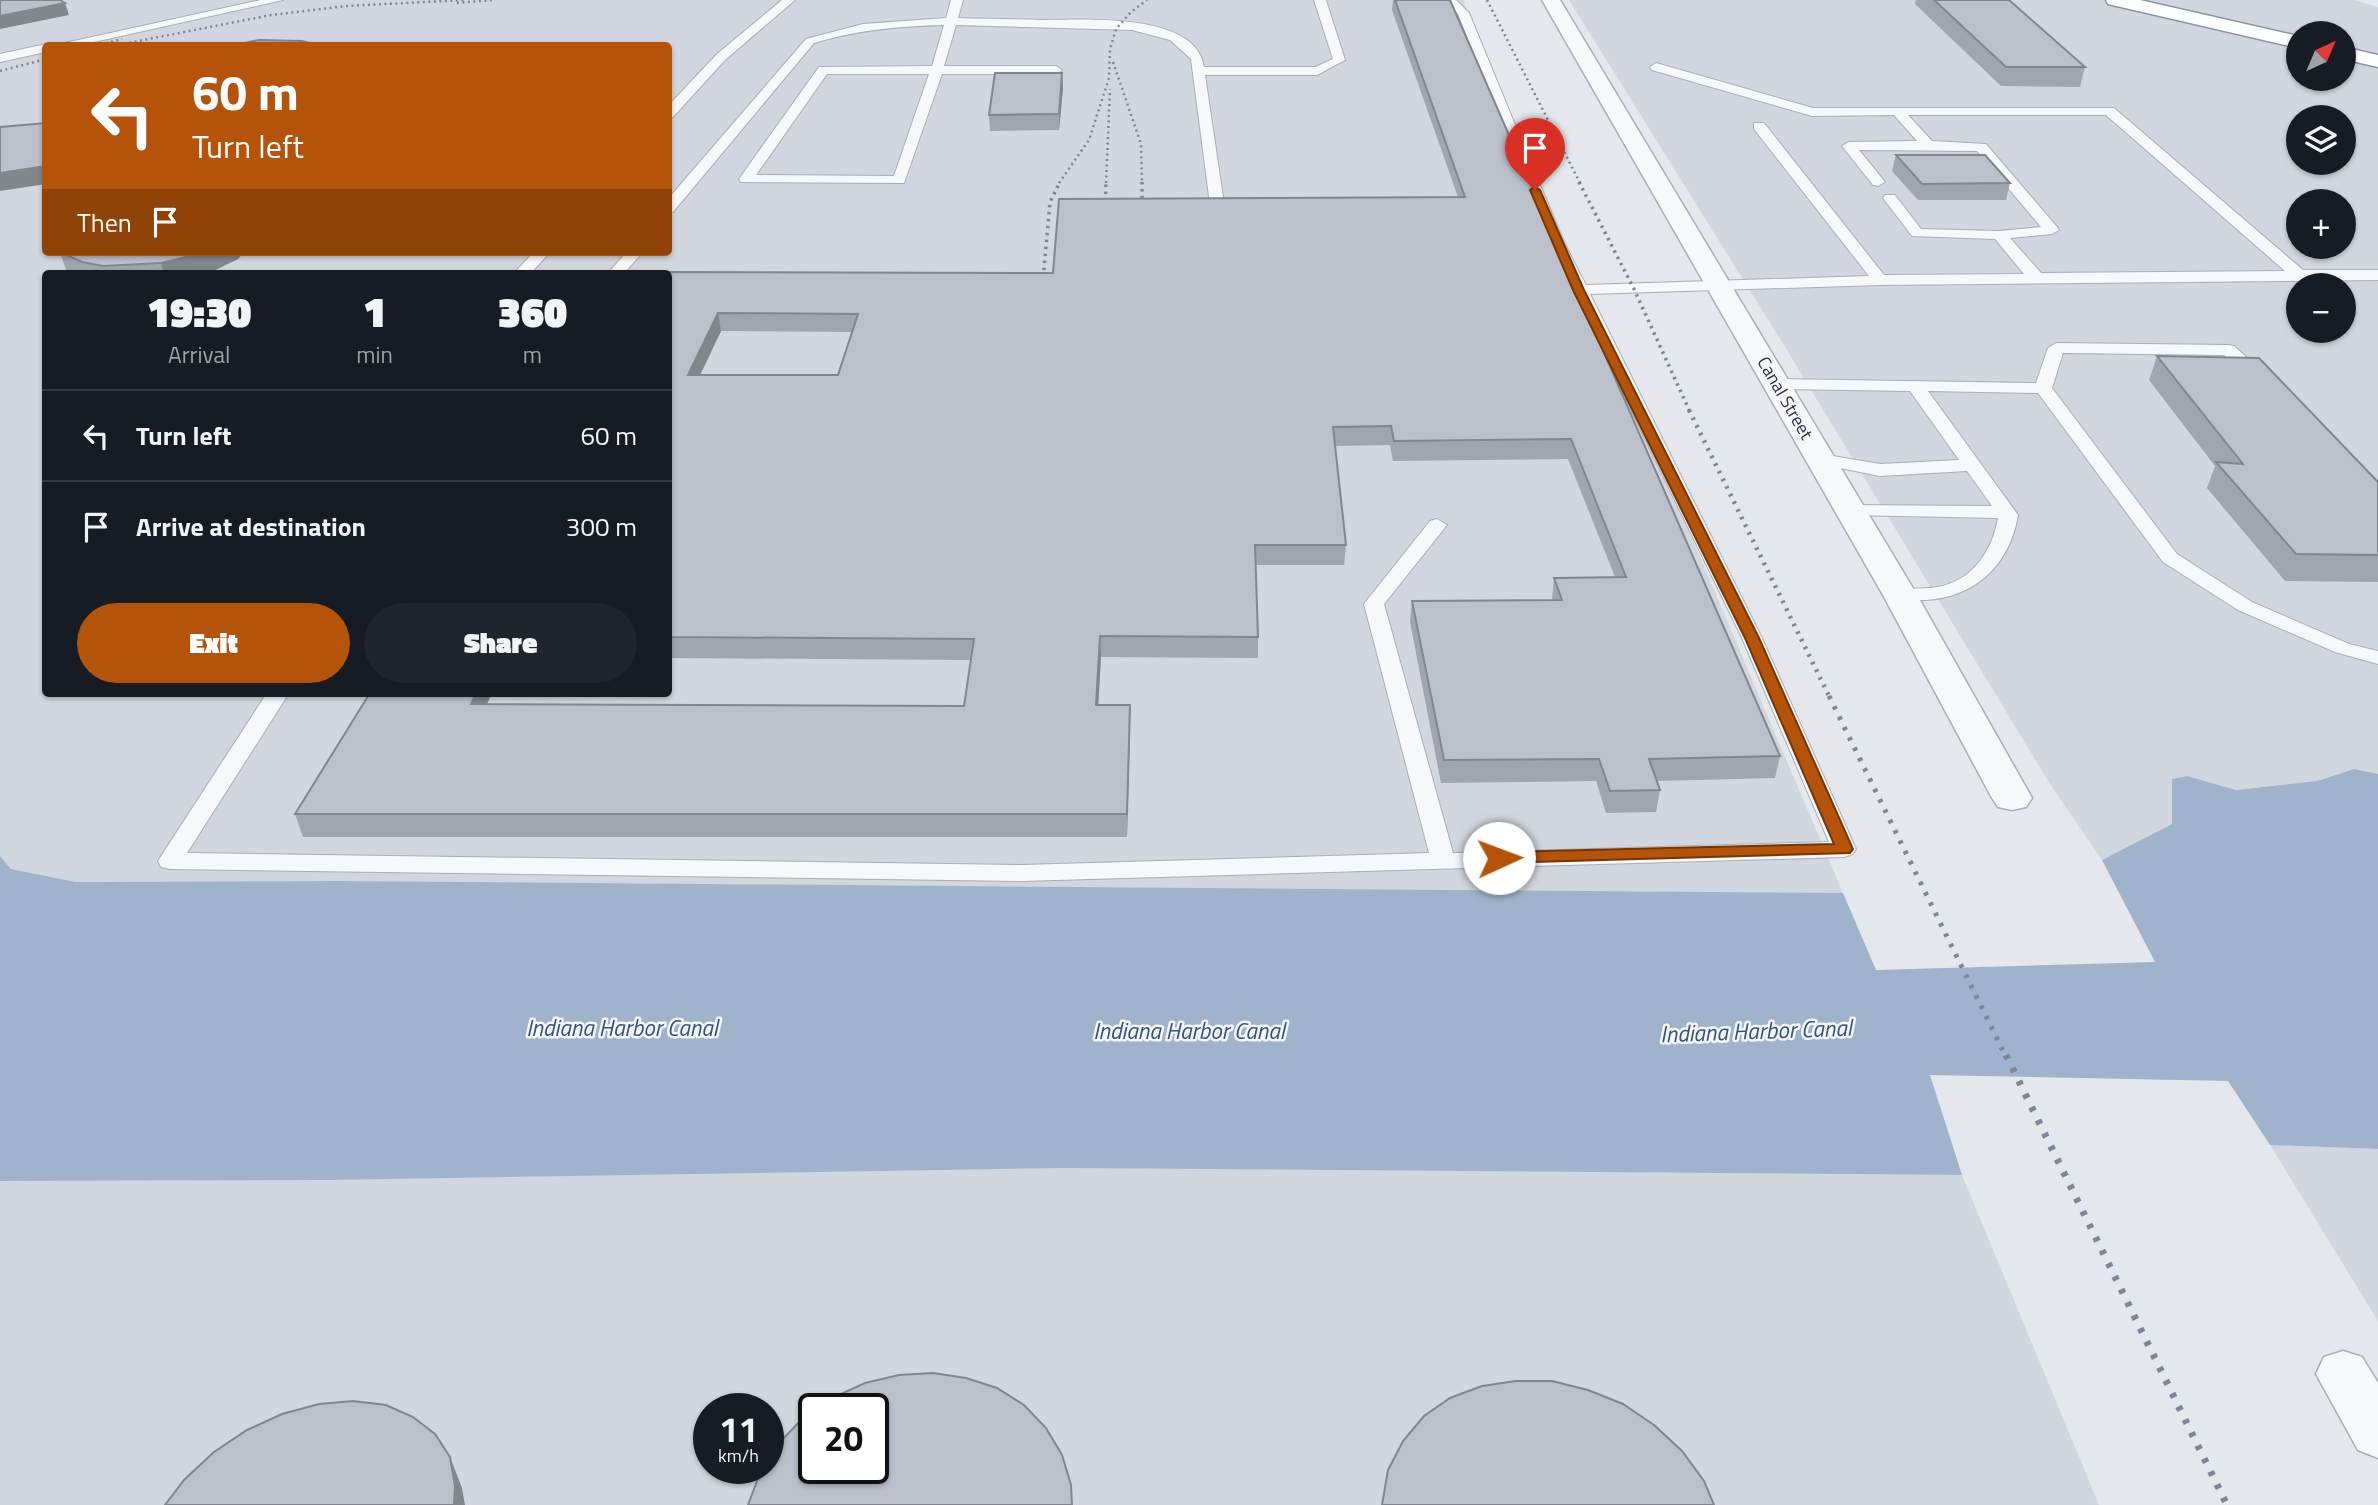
<!DOCTYPE html>
<meta charset="utf-8">
<style>
:root{--surface:#171b24;--page:#20242c;--text:#f1f3f6;--muted:#9ea1a6;--line:#363941;--accent:#b45309}
body{margin:0;font-family:"Titillium Web",sans-serif;background:var(--page);color:var(--text);height:100vh;display:flex;flex-direction:column;font-size:26px;white-space:nowrap}
*{box-sizing:border-box;margin:0}
p{font-size:23px;color:var(--muted)}
.icon{flex:none;width:38px;height:38px;fill:none;stroke:currentColor;stroke-width:2;stroke-linecap:round;stroke-linejoin:round}
.map{position:relative;flex:1;overflow:hidden}
.drawer{position:absolute;left:42px;top:270px;width:630px;height:427px;display:flex;flex-direction:column;background:var(--surface);border-radius:7px;box-shadow:0 2px 5px #0004}
.drawer>*{flex:none}
.banner{position:absolute;left:42px;top:42px;width:630px;height:214px;border-radius:7px;box-shadow:0 2px 5px #0004;background:#b45309;color:#fff;overflow:hidden}
.needle{width:46px;rotate:44deg}
.buttons{position:absolute;left:2286px;top:21px;display:grid;gap:14px}
.buttons a{display:grid;place-items:center;width:70px;height:70px;border-radius:50%;background:var(--surface);box-shadow:0 2px 5px #0004;font-size:35px}
.speed{position:absolute;left:693px;top:1393px;display:flex;gap:14px;font-size:35px;font-weight:700;text-align:center}
.speed>*{display:grid;place-content:center;width:91px;height:91px;border-radius:50%;background:var(--surface);box-shadow:0 2px 5px #0004;line-height:1}
.speed small{font-size:18px;font-weight:400}
.speed .limit{border:4px solid #111;border-radius:10px;background:#fff;color:#111}
.pin{position:absolute;display:grid;place-items:center;width:60px;height:60px;color:#fff;margin:-72px -30px;border-radius:50% 50% 50% 0;rotate:-45deg;box-shadow:0 0 7px #0007}
.pin .icon{rotate:45deg}
.me{position:absolute;width:77px;margin:-38px;rotate:88deg;stroke-linejoin:round;filter:drop-shadow(0 0 5px #0008)}
.turn{display:flex;align-items:center;gap:24px;height:147px;padding:0 35px;font-size:32px}
.turn .icon{width:91px;height:91px;stroke-width:2.5}
.turn b{display:block;font-size:49px;line-height:60px}
.then{display:flex;align-items:center;height:66px;padding:0 35px;background:#0003;gap:14px;font-size:26px}
.eta{display:flex;justify-content:space-evenly;align-items:center;height:119px;text-align:center}
.eta b{font-size:42px;font-weight:800;line-height:49px}
.primary-button{display:flex;gap:14px;margin-top:auto;padding:14px 35px}
.primary-button a{flex:1;height:80px;border-radius:42px;background:var(--accent);color:#fff;font-size:28px;font-weight:800;line-height:80px;text-align:center}
.primary-button a+a{background:var(--page);color:var(--text)}
ul{padding:0;list-style:none}
li{display:flex;align-items:center;gap:21px;height:91px;padding:0 35px;border-top:2px solid var(--line)}
li div{flex:1}
li b{display:block;font-size:26px}
li em{font-style:normal}
.map>svg:first-child{display:block}
.built{fill:#d2d6de;fill-rule:evenodd}
.water{fill:#9fb4cc}
.lines{fill:none;stroke-linecap:round;stroke-linejoin:round}
.service-casing{stroke:#a9aeb7;stroke-width:2}
.minor-casing{stroke:#a9aeb7;stroke-width:3}
.motorway-casing{stroke:#8b94a3;stroke-width:3}
.service{fill:#f7f8fa;fill-rule:evenodd}
.minor{fill:#f7f8fa;fill-rule:evenodd}
.motorway{fill:#fff;fill-rule:evenodd}
.rail-far4{stroke:#7d8696;stroke-width:2.5;stroke-dasharray:2 3.5;stroke-linecap:butt}
.rail-far3{stroke:#7d8696;stroke-width:3.5;stroke-dasharray:2.5 4.5;stroke-linecap:butt}
.rail-far2{stroke:#7d8696;stroke-width:4.5;stroke-dasharray:2.5 6;stroke-linecap:butt}
.rail-far1{stroke:#7d8696;stroke-width:5;stroke-dasharray:3.5 8;stroke-linecap:butt}
.rail{stroke:#7d8696;stroke-width:7;stroke-dasharray:4.5 10;stroke-linecap:butt}
.wall{fill:#a1a5ae;fill-rule:evenodd}
.shaded-wall{fill:#83868d}
.building{fill:#bbc0ca;stroke:#83868d;stroke-width:2;fill-rule:evenodd}
.route{fill:#b45309;stroke:#753606;stroke-width:2}
.labels{text-anchor:middle;stroke-width:5;stroke-linejoin:round;paint-order:stroke}
.far-street-label{font-size:18px;fill:#2b3445;stroke:#f4f6f9}
.water-label{font-size:23px;font-style:italic;fill:#34527a;stroke:#f4f6f9}
</style>
<div class="map">
<svg width="2378" height="1505" viewBox="0 0 2378 1505">
<rect width="100%" height="100%" fill="#e4e7ec"/>
<!-- built -->
<path class="built" d="M0,0H1463L1843,893L340,881L76,882L11,869L0,856ZM46,46H668V252H46ZM46,273H668V693H46Z
M1569,0H2354L2378,7V774L2339,773L2317,781L2236,790L2187,776L2173,779L2172,824L2102,860L2050,784L1782,342ZM2298,33H2343V79H2298ZM2298,117H2343V163H2298ZM2298,201H2343V247H2298ZM2298,285H2343V331H2298Z
M2270,1145L2378,1149V1321Z
M1065,1168L1962,1175L2099,1505H0V1181L330,1180ZM709,1409H768V1468H709ZM814,1409H873V1468H814Z"/>
<!-- water -->
<path class="water" d="M2354,769L2378,774V1149L2270,1145L2228,1081L1930,1075L1962,1175L1065,1168L330,1180L0,1181V856L11,869L76,882L340,881L1843,893L1876,970L2155,962L2102,860L2172,824V779L2187,776L2236,790L2317,781Z"/>
<g class="lines">
<!-- service casing -->
<g class="service-casing">
<path id="service" d="M261,0H283L76,46H51Z
M782,0H795L725,60L673,117L668,118V106L717,54Z
M951,0H963L958,18C987,19 1015,19 1044,20C1085,20 1196,12 1204,67H1315L1333,59L1314,0H1326L1345,60L1317,75H1205L1224,204L1217,208L1210,204L1191,59L1170,40L1132,30L956,25L944,66H1056L1062,70L1056,74H942L904,183L741,182L739,179L819,67L932,66L944,25C899,26 857,30 814,43L673,212L668,213V199L806,39L863,24L946,18ZM827,74H929L894,176L756,175Z
M1443,0H1456L1469,13L1563,241L1586,285L1869,276L1754,129V123H1764L1884,275L2024,274L1995,239L1912,236L1883,198L1885,195H1895L1921,229L1999,231L2041,227L1977,151L1859,150L1885,182L1878,186L1873,185L1842,146L1849,142L1917,141L1894,115L1812,116L1652,70L1650,67L1656,63L1813,108H2114L2303,270H2378V280L1880,285L1590,294L1762,638L1856,849L1853,854L1844,857L1022,881L170,869L161,867L158,861L267,693H289L187,853L1022,865L1429,853L1364,604L1430,521L1437,519L1447,525L1384,604L1453,853L1829,842L1742,638L1549,241L1458,14ZM1908,115H2106L2285,271L2041,273L2010,238L2052,234L2059,230L2057,227L1986,144L1932,141Z
M46,44L50,46H46V52L0,62V54Z
M534,252H550L531,273H514Z
M627,252H643L624,273H608Z
M2056,343L2228,345L2234,346L2265,374L2267,378L2265,382H2253L2224,355L2063,353L2052,388L2177,554L2252,602L2349,644L2378,651V664L2335,652L2238,610L2163,562L2038,393L1928,391L2018,515C2010,564 1976,597 1926,600C1915,600 1903,602 1893,599L1890,595L1893,591C1909,587 1926,590 1942,586C1975,578 1993,548 1998,518L1850,515L1843,513L1841,509L1843,505L1992,506L1967,471L1880,476L1815,463L1812,459L1815,455L1821,454L1880,464L1959,460L1910,391L1776,389L1767,384L1776,379L2036,383L2048,348Z"/>
</g>
<!-- minor casing -->
<g class="minor-casing">
<path id="minor" d="M1542,0H1560L1917,595L2032,798L2026,807L2012,810L1998,807L1992,798L1883,595Z
M2343,1351L2362,1357L2378,1383V1458L2358,1450L2316,1374L2324,1357Z"/>
</g>
<!-- motorway casing -->
<g class="motorway-casing">
<path id="motorway" d="M2106,0H2140L2298,36V48L2108,4Z
M2343,47L2378,55V67L2343,59Z"/>
</g>
<!-- service -->
<use href="#service" class="service"/>
<!-- minor -->
<use href="#minor" class="minor"/>
<!-- motorway -->
<use href="#motorway" class="motorway"/>
<!-- rail-far4 -->
<path class="rail-far4" d="M1487,0L1580,183
M457,3L492,0
M95,46L122,39
M113,46L271,15L346,6L465,0
M1113,62L1141,144L1142,183
M0,71L46,59
M1059,183L1089,140L1109,78L1110,49L1116,29L1131,12L1147,0
M1106,183L1110,89"/>
<!-- rail-far3 -->
<path class="rail-far3" d="M1142,182V215
M1579,182L1634,289L1690,412
M1105,215L1106,182
M1042,291L1050,202L1060,182"/>
<!-- rail-far2 -->
<path class="rail-far2" d="M1689,410L1830,698"/>
<!-- rail-far1 -->
<path class="rail-far1" d="M1829,696L2006,1057"/>
<!-- rail -->
<path class="rail" d="M2006,1055L2227,1505"/>
</g>
<!-- wall -->
<path class="wall" d="M1393,0H1450L1780,756L1775,778L1657,781L1660,790L1656,812L1606,813L1596,781L1441,783L1410,622L1412,601L1552,600L1554,578L1615,577L1568,459L1393,461L1390,445L1335,446L1346,545L1344,565H1255L1258,637V658L1101,657L1098,705H1130V727L1127,837H303L295,814L370,693H492L487,704L964,706L971,660L668,658V273H1053L1458,197L1392,10ZM721,331L852,332L838,375H700Z
M1916,0H2009L2085,67L2080,87L2001,86L1915,4Z
M1062,73L1063,88L1059,130L990,131L989,115Z
M1896,155L2010,183L2006,200H1918L1892,171Z
M60,252H244L238,259L209,273H67Z
M2157,356L2378,482V582L2285,581L2207,488L2215,466L2149,380Z"/>
<!-- shaded-wall -->
<path class="shaded-wall" d="M65,3L69,15L0,29V16Z
M1062,73L1063,88L1059,130V114Z
M46,166V184L0,191V173Z
M198,252H244L238,259L209,273H164L161,263Z
M718,313L721,331L691,394L688,375Z
M1100,636L1101,657L1097,727L1096,705Z
M476,693H492L477,726L471,704Z
M1130,705V727L1127,837V814Z
M450,1457L462,1488L465,1505H454Z"/>
<!-- building -->
<path class="building" d="M0,0H60L65,3L0,16Z
M1395,0H1450L1780,756L1649,759L1660,790L1610,791L1599,759L1444,760L1412,601L1562,600L1554,578L1626,577L1571,439L1394,441L1391,426L1333,427L1346,545H1255L1258,637L1100,636L1096,705H1130L1127,814H295L370,693H476L471,704L964,706L974,639L668,637V273H664L665,272L1053,273L1059,199L1465,197ZM718,313L858,314L838,375H688Z
M1934,0H2009L2085,67H2006Z
M259,40L302,41L322,46H231Z
M995,73H1062L1059,114L989,115Z
M46,123V166L0,173V127Z
M1896,155H1985L2010,183L1922,184Z
M60,252H198L190,256L161,263L103,266L82,262Z
M2157,356L2259,358L2378,482V555L2296,554L2216,462L2243,464Z
M933,1373L966,1378L997,1388L1024,1405L1046,1428L1062,1455L1071,1485L1072,1505H748L760,1473L763,1468H768V1460L778,1444L803,1418L814,1410V1468H873V1409H816L832,1398L865,1383L899,1375Z
M1516,1381H1552L1588,1390L1623,1404L1654,1425L1682,1451L1704,1481L1714,1505H1382L1388,1470L1403,1441L1424,1416L1450,1398L1482,1386Z
M353,1401L386,1405L413,1417L435,1434L450,1457L455,1486L454,1505H165L184,1480L214,1452L247,1430L282,1414L319,1404Z"/>
<!-- route -->
<path class="route" d="M1535,187L1540,190L1584,290L1759,638L1853,849L1850,853L1499,863L1491,858L1499,852L1834,844L1745,638L1573,290L1530,190Z"/>
<g class="labels">
<!-- far-street labels -->
<g class="far-street-label">
<text transform="translate(1785 398) rotate(60)" y="6">Canal Street</text>
</g>
<!-- water labels -->
<g class="water-label">
<text x="622" y="1036">Indiana Harbor Canal</text>
<text x="1189" y="1039">Indiana Harbor Canal</text>
<text transform="translate(1756 1031) rotate(-2)" y="8">Indiana Harbor Canal</text>
</g>
</g>
</svg>
<div class="buttons">
<a><svg class="needle" viewBox="-14 -14 28 28"><path d="M0-13l5 13h-10z" fill="#e53935"/><path d="M0 13l5-13h-10z" fill="#9ea1a6"/></svg></a>
<a><svg class="icon" aria-label="layers" viewBox="0 0 24 24"><path d="M12 4l9 5-9 5-9-5zM3 14l9 5 9-5"/></svg></a>
<a>+</a>
<a>−</a>
</div>
<div class="speed"><div>11<small>km/h</small></div><div class="limit">20</div></div>
<div class="pin" style="left:1535px;top:190px;background:#d93025"><svg class="icon" aria-label="arrive" viewBox="0 0 24 24"><path d="M6 21V4h12l-3 4 3 4H6"/></svg></div>
<svg class="me" style="left:1499px;top:858px" viewBox="-20 -20 40 40"><circle r="19" fill="#fff"/><path d="M0-13L10 11 0 6-10 11z" fill="#b45309"/></svg>
<div class="banner">
<div class="turn"><svg class="icon" aria-label="left" viewBox="0 0 24 24"><path d="M17 20v-9H6M10 6l-5 5 5 5"/></svg><div><b>60 m</b>Turn left</div></div>
<div class="then">Then<svg class="icon" aria-label="arrive" viewBox="0 0 24 24"><path d="M6 21V4h12l-3 4 3 4H6"/></svg></div>
</div>
<section class="drawer">
<div class="eta">
<div><b>19:30</b><p>Arrival</p></div>
<div><b>1</b><p>min</p></div>
<div><b>360</b><p>m</p></div>
</div>
<ul>
<li><svg class="icon" aria-label="left" viewBox="0 0 24 24"><path d="M17 20v-9H6M10 6l-5 5 5 5"/></svg><div><b>Turn left</b></div><em>60 m</em></li>
<li><svg class="icon" aria-label="arrive" viewBox="0 0 24 24"><path d="M6 21V4h12l-3 4 3 4H6"/></svg><div><b>Arrive at destination</b></div><em>300 m</em></li>
</ul>
<div class="primary-button"><a>Exit</a><a>Share</a></div>
</section>
</div>
